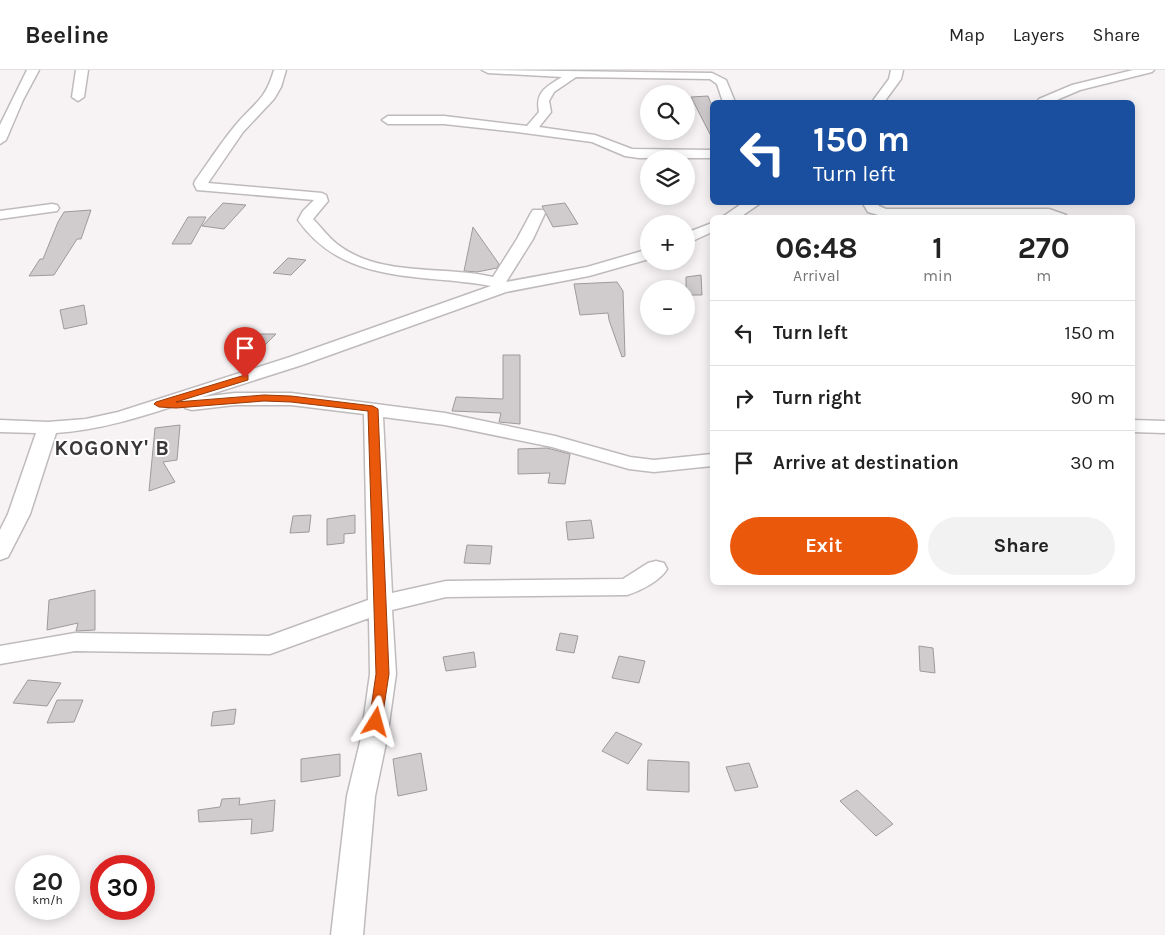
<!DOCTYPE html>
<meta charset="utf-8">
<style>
:root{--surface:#fff;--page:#f2f2f2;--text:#222;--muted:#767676;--line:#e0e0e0;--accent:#ea580c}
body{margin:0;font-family:Karla,sans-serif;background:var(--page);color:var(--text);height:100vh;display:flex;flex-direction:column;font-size:19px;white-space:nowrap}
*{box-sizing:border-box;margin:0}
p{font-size:16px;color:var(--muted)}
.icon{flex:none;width:28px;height:28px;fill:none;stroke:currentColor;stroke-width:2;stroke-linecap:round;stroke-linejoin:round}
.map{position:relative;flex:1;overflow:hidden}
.drawer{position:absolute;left:710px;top:145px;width:425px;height:370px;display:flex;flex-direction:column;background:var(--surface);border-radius:8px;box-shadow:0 2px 12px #0003}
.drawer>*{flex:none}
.hud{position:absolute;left:710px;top:30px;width:425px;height:105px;border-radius:8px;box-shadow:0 2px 12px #0003;background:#1a4fa0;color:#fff;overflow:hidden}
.fabs{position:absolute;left:640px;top:15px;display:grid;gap:10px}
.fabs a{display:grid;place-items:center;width:55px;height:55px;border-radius:50%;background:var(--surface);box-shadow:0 2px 12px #0003;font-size:25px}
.speed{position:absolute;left:15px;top:785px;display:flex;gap:10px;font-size:25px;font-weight:700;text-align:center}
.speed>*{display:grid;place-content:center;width:65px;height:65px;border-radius:50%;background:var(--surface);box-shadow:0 2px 12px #0003;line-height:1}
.speed small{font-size:12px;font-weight:400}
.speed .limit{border:8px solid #d22;background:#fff;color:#111}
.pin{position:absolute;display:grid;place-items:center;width:42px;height:42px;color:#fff;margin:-51px -21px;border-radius:50% 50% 50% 0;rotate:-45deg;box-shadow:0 0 5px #0007}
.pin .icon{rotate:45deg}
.me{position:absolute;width:55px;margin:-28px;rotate:8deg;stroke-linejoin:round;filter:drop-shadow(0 0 4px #0008)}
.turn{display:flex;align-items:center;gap:18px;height:105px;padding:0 20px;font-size:22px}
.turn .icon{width:65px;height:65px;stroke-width:2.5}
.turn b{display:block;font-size:35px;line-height:42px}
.eta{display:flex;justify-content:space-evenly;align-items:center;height:85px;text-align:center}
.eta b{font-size:30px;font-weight:700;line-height:35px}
.button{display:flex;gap:10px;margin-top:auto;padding:10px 20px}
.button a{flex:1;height:58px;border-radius:30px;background:var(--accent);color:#fff;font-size:20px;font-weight:700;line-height:58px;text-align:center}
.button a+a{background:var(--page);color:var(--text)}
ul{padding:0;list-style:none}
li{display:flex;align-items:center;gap:15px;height:65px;padding:0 20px;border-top:1px solid var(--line)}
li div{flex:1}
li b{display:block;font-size:19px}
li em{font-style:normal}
header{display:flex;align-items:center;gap:30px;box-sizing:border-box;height:70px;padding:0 25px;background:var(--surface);border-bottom:1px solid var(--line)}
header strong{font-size:24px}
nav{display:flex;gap:28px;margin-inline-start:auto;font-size:18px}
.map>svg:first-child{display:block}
.building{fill:#d0ccce;stroke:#9d9a9c}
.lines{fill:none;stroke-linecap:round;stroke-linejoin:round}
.street-casing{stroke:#bfbbbd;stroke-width:3}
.street{fill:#fff;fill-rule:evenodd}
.route{fill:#ea580c;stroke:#983908}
.labels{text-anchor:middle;stroke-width:4;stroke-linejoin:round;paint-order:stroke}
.district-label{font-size:21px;font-weight:bold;letter-spacing:1px;fill:#3a3739;stroke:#fff}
</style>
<header>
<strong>Beeline</strong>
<nav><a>Map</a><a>Layers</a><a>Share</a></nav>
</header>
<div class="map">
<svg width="1165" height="865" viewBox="0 0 1165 865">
<rect width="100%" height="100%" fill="#f7f3f5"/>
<!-- building -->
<path class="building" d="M708,26L712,36V68L691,27Z
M223,133L246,135L224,159L202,156Z
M565,133L578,154L553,157L542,136Z
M91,140L81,169H77L54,205L29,206L40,189H43L58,152L64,142Z
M188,147H206L191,174H172Z
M473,157L499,194L497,198L477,202L464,201Z
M288,188L306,190L291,205L273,203Z
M701,205L702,225H686V207Z
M617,212L623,221L625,286L622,287L609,250L608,243L580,245L574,214Z
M84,235L87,254L64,259L60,240Z
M254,264H276L253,287L233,283Z
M503,285H520V354L499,352L501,343L452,341L456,327L503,329Z
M180,355L177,390L163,392L175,412L149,421L155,358Z
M547,378L570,384L565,414L548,413L550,403L518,404V379Z
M311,445L309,462L290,463L293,446Z
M355,445V463L344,464V473L327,475V449Z
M591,450L594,468L568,470L566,452Z
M467,475L492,476L490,494L464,493Z
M95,520V560L76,561L78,553L47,560L49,530Z
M560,563L578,566L574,583L556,580Z
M919,576L933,578L935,603L920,601Z
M474,582L476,597L446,601L443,587Z
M619,586L645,591L639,613L612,608Z
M28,610L61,613L47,636L13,633Z
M57,630H83L74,652L47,653Z
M236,639L234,654L211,656L213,642Z
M616,662L642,674L628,694L602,681Z
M421,683L427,720L398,726L393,689Z
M340,684V706L301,712V689Z
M648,690L689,692V722L647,720Z
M749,693L758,717L735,721L726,697Z
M857,720L893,754L876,766L840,731Z
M240,728L239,735L275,730L273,761L251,764L252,749L199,752L198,740L220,737L222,729Z"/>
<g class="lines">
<!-- street casing -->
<g class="street-casing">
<path id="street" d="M27,0H39L23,30L6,70L0,74V55Z
M76,0H88L84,27L78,31L72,27Z
M274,0H286L281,17L274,29L243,62L208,113L322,123L326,125L328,131L313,149C321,157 328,167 337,174C381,208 442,195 493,207L517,169L531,143L533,140H543L545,143L533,169L506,212L587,197L649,179V189L589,206L506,222L302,295L202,327L235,323H291L445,343L555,366L630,387L654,390L712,384V396L654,402L629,399L552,377L445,355L383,347L392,523L446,511L623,509L648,493L656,491L664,493L667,499C660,511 640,521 627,525L446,527L392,540L396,604L387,668L375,726L363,865H331L347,726L361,668L370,604L369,548L270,584L75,581L0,594V576L75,563L269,566L368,530L364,344L291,335H235L192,340L185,338L183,333C141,347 100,360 56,363L30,444L8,487L0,490V460L8,444L36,363L0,362V350L48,352L86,349L118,342L290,287L491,216C422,203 344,216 298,150L303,141L314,130L197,120L194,114L195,111C208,93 220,74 234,57C253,33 265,32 274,0Z
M482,0L712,3L726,10L735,32H723L717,14L710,9L576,7L554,22L549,31L551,42L539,57L595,65L632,79L712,80V88H639L625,86L592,72L517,62L444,54H388L382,50L388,46H444L527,56L539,42C535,22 546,17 562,7L488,3Z
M891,0H903L901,9L884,32H872L889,9Z
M1133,0H1154L1152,2L1080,20L1052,32H1037L1039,29L1072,15Z
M744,132H762L739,148H721Z
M862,132H876L879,136L886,139H1049L1066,145L1068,148L885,147L868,142Z
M52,134L57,135L59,138L57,141L0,149V141Z
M712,153V162L686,174V163Z
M1132,350L1165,351V363L1132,362Z"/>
</g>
<!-- street -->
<use href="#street" class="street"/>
</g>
<!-- route -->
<path class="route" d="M245,305H248V310L176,332L264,325L291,326L373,336L378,339L389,604L381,656L376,657L371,656L369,652L376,604L368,341L291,332L264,331L176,338L159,337L154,334L156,332Z"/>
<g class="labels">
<!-- district labels -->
<g class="district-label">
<text x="112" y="385">KOGONY' B</text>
</g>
</g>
</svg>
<div class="fabs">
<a><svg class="icon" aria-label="search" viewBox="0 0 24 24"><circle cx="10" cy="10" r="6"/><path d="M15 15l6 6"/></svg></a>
<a><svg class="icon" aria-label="layers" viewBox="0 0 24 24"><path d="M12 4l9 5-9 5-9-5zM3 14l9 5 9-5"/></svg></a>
<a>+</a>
<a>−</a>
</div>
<div class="speed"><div>20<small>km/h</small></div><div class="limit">30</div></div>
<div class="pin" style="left:245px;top:308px;background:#d93025"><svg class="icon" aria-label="arrive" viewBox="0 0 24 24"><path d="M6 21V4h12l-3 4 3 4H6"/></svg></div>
<svg class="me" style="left:376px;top:652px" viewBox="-20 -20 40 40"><path d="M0-17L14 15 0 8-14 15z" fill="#ea580c" stroke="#fff" stroke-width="4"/></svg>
<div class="hud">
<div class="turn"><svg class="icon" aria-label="left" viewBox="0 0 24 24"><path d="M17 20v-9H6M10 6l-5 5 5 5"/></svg><div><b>150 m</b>Turn left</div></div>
</div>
<section class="drawer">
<div class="eta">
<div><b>06:48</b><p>Arrival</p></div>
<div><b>1</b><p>min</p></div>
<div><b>270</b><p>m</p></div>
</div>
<ul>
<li><svg class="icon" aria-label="left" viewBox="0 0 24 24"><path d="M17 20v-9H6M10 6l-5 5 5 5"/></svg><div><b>Turn left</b></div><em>150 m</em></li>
<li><svg class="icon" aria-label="right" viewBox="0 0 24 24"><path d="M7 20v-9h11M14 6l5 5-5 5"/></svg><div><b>Turn right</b></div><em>90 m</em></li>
<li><svg class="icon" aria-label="arrive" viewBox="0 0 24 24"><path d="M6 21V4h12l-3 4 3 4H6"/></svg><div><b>Arrive at destination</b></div><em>30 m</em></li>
</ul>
<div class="button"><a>Exit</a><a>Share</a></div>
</section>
</div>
